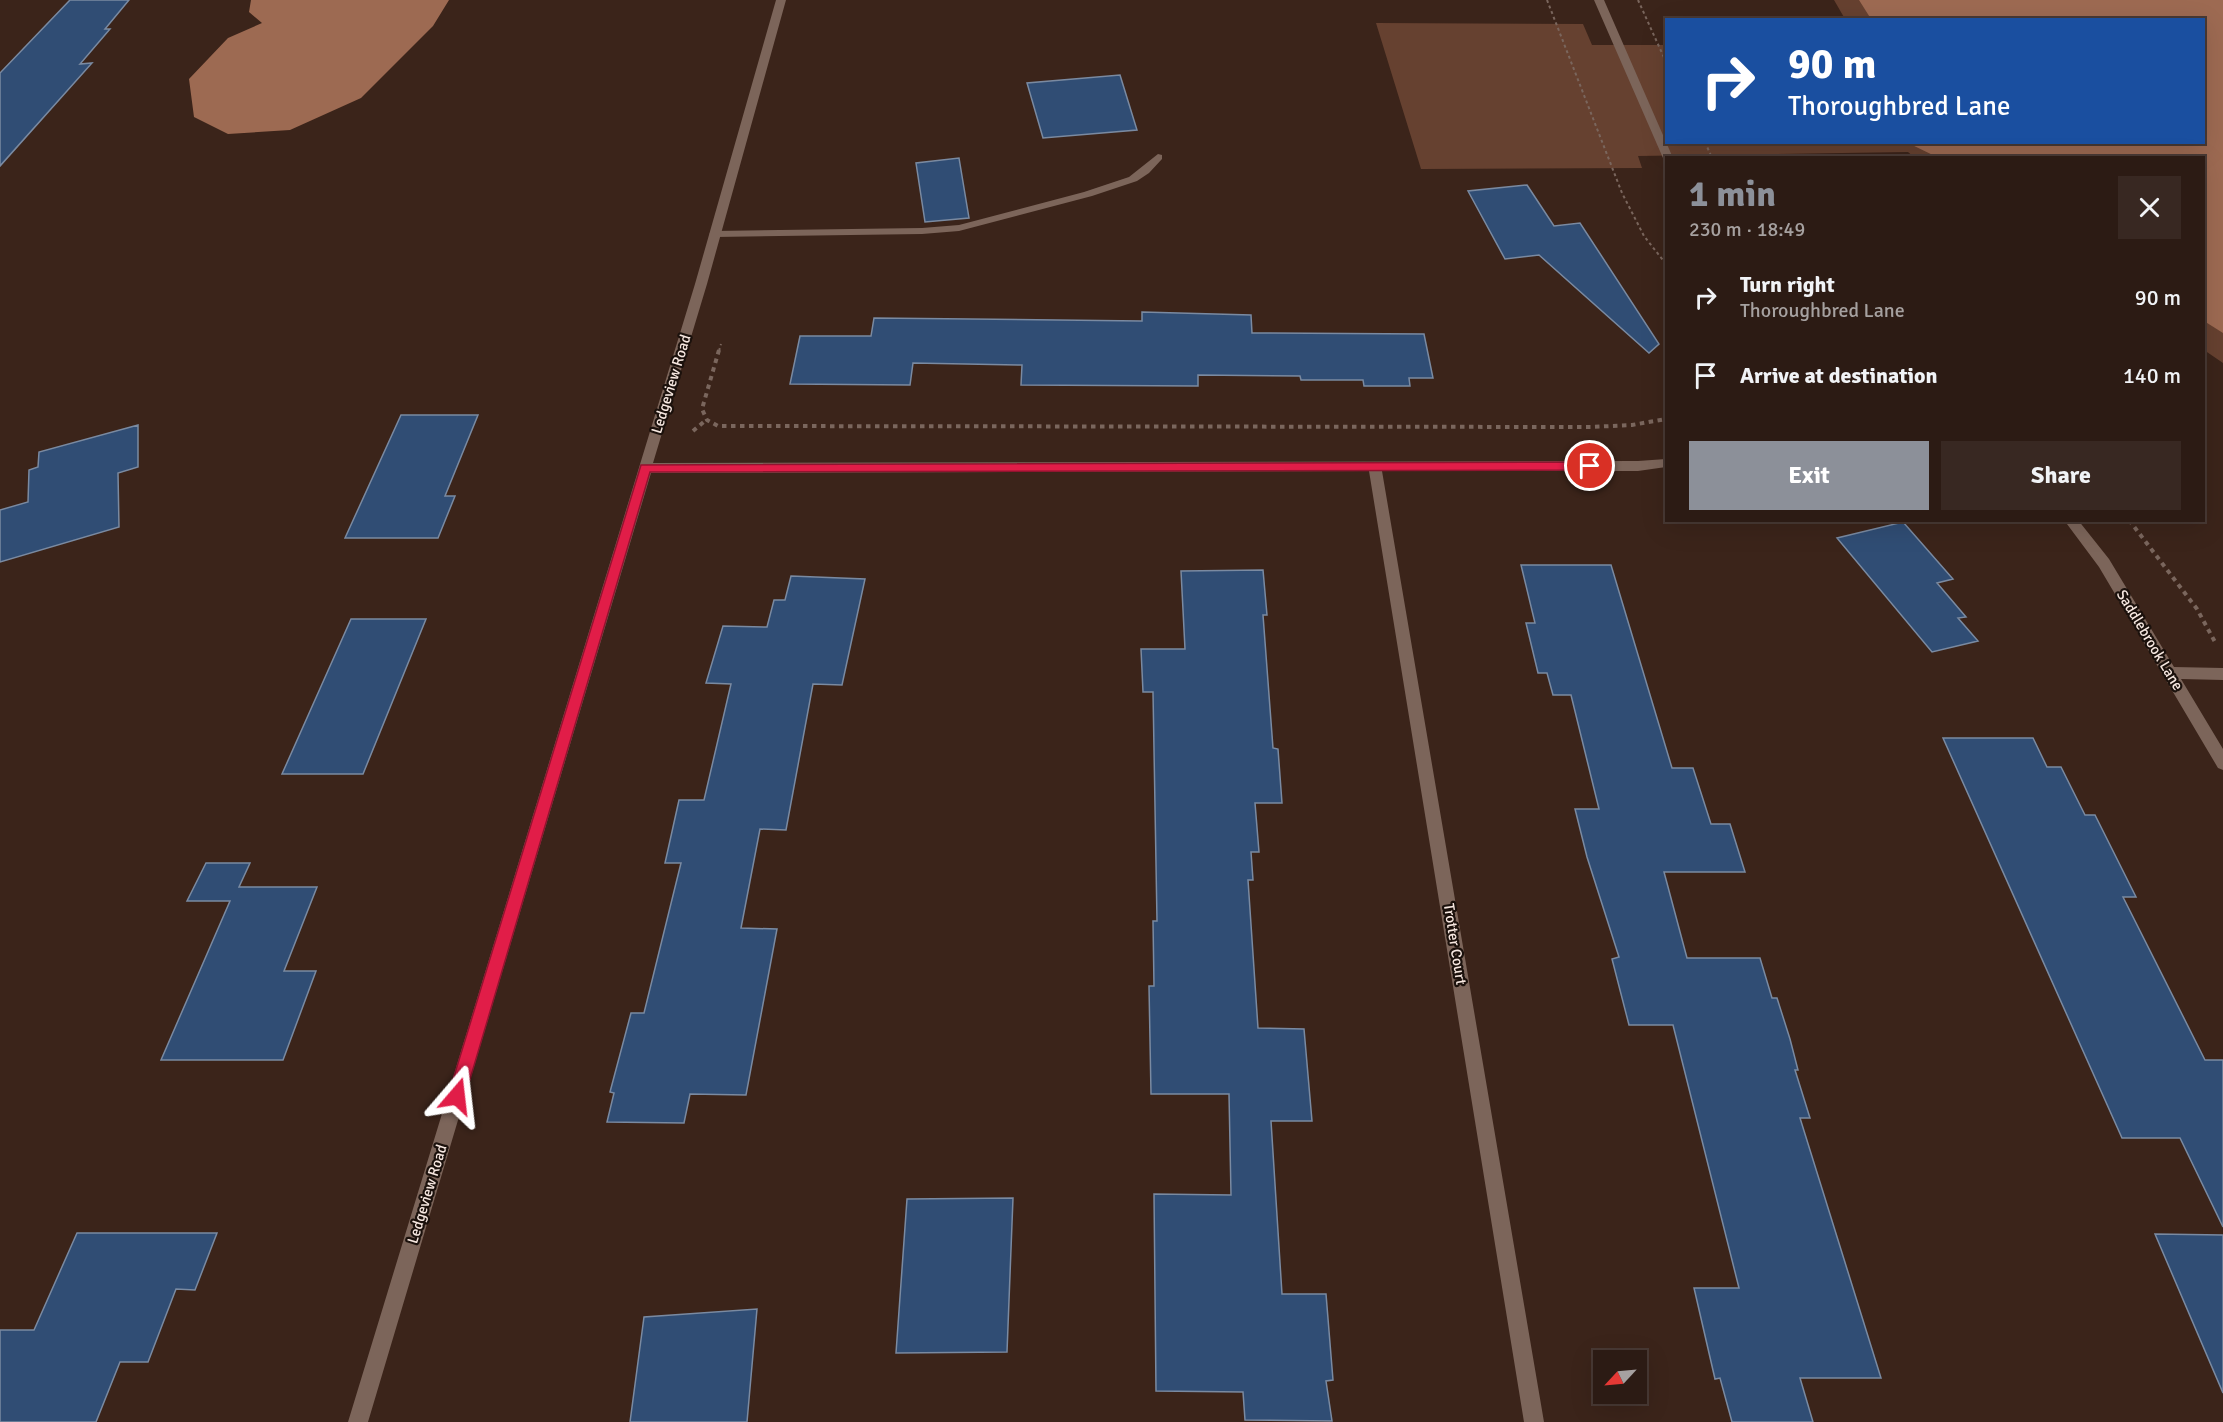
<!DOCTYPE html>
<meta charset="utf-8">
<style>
:root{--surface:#2c1b14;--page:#382822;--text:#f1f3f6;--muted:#a6a1a0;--line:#483934;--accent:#8c9099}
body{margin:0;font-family:Signika,sans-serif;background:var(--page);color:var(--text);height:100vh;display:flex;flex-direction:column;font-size:22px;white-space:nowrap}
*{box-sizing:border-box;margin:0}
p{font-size:20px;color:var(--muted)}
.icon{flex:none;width:33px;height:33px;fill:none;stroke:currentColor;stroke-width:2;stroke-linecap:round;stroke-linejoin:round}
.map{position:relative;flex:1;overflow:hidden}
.panel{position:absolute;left:1665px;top:156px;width:540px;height:366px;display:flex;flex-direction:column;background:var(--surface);border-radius:0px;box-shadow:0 6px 24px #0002,0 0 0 2px var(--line)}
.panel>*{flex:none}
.banner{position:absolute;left:1665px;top:18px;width:540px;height:126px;border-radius:0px;box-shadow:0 6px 24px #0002,0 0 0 2px var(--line);background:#1a4fa0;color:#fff;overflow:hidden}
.needle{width:39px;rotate:244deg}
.buttons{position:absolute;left:1593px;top:1350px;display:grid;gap:12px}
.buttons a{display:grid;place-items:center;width:54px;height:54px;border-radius:0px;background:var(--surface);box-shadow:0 6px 24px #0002,0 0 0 2px var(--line);font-size:30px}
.pin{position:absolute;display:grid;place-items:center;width:51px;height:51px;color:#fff;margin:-26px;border:3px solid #fff;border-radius:50%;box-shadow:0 2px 6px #0007}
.me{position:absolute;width:66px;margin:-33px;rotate:17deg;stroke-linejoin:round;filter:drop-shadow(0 0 4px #0008)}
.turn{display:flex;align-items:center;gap:21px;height:126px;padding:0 24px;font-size:27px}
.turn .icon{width:78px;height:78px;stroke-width:2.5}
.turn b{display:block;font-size:42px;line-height:51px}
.round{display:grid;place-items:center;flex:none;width:63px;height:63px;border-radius:0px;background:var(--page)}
.headline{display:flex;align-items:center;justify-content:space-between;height:102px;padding:0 24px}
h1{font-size:36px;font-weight:700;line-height:45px;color:var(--accent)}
.action{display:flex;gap:12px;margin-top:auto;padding:12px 24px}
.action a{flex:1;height:69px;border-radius:0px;background:var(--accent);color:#fff;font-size:24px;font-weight:700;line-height:69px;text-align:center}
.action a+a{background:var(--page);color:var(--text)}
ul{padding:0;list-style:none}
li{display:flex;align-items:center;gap:18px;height:78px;padding:0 24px}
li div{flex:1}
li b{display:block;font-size:22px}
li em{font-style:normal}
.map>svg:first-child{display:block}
.green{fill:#664130}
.water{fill:#9d6a52}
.building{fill:#304d74;stroke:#7a8aa1;stroke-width:1.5}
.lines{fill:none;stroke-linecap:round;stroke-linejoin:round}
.path-far1{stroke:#7a665d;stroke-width:2;stroke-dasharray:3 3;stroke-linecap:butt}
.path{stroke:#7a665d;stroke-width:4;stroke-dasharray:4.5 4.5;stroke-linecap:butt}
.lane{fill:#7c655a;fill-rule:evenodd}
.street{fill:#7c655a;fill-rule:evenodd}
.route{fill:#e11d48;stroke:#92132f;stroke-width:1.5}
.labels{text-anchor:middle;stroke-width:4.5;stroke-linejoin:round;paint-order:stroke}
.street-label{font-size:15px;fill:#f7e8e1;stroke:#1b110c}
</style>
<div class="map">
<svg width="2223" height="1422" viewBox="0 0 2223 1422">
<rect width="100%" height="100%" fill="#3b241a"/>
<!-- green -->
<path class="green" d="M1834,0H2223V363L2204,350V158H1915L1908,152L1638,156L1642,168L1421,169L1376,23L1583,24L1592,45H1666V142H2204V20L1845,19Z"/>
<!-- water -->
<path class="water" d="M251,0H449L433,26L361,98L290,130L228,134L194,117L189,79L228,38L262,23L249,12Z
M1859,0H2223V333L2204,321V158H1939L1908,143L2204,142V20L1871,19Z"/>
<!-- building -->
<path class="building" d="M70,0H129L105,29H110L80,64L92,63L0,166V73Z
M1120,75L1137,130L1043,138L1027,83Z
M959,158L969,218L925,222L916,163Z
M1527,185L1554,226L1580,223L1659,344L1649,353L1539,255L1505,259L1468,191Z
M1142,312L1251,315L1252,333L1424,334L1433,378H1409L1410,386H1364L1363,380H1301L1300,376L1198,375V386L1021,385L1022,365L913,363L910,385L790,384L800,336H871L874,318L1142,321Z
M401,415H478L445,496H455L438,538H345Z
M138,425V467L118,473L119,527L0,562V510L28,502L29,470L38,467L39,452Z
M1903,522L1953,579L1937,583L1966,617L1958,618L1978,641L1932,652L1837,538Z
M1521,565H1611L1672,768H1693L1711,824H1730L1745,872H1664L1687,958H1760L1772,998H1777L1790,1039L1798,1070H1795L1810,1118H1800L1881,1378H1800L1813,1422H1732L1720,1378L1715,1379L1694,1288H1739L1673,1025H1629L1612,959L1619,957L1587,857L1575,809H1599L1571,695H1553L1547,673H1538L1526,623H1535Z
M1263,570L1267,615H1263L1273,748L1278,749L1282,803H1255L1259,852H1251L1253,880H1248L1258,1028L1304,1029L1312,1121H1271L1282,1294H1326L1333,1380L1326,1381L1332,1421L1245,1420L1243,1392L1156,1391L1154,1194L1231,1195L1229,1094H1151L1149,986H1154L1153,921H1157L1153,692H1143L1141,649H1185L1181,571Z
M791,576L865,579L842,685L813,684L786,830L760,829L741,928L777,929L746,1095L690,1094L684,1123L607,1122L614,1093L610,1092L631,1013H644L681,863H665L679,800H704L731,684L706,683L723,626L767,627L774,600H785Z
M351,619H426L363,774H282Z
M1943,738H2033L2047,767H2061L2085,815H2095L2136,897H2123L2205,1060H2223V1227L2180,1138H2122Z
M206,863H250L239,887H317L284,971H316L283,1060H161L230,901H187Z
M1013,1198L1007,1352L896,1353L907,1199Z
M77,1233H217L195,1290L176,1289L148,1362H120L96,1422H0V1330H34Z
M2155,1234L2223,1235V1393Z
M757,1309L747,1422H630L644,1317Z"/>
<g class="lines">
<!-- path-far1 -->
<path class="path-far1" d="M1547,0L1622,193L1644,236L1666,264
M1638,0L1666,62
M1705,142L1712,158
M719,351L721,344"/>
<!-- path -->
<path class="path" d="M719,350L702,409L707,420L718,426L1591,427L1632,425L1666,419
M693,431L706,420
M2129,520L2197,609L2215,642"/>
<!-- lane -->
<path class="lane" d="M1158,154L1162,155V159L1149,173L1137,181L1092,196L959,231L922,234L715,237L709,234L715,231L922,228L959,225L1084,192L1129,177Z"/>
<!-- street -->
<path class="street" d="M776,0H786L707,284L653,463L1638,461L1666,459V467L1638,471H1382L1544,1422H1524L1369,471L651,473L368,1422H348L695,284Z
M1594,0H1604L1673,158H1666V161L1663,158Z
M2064,520H2078L2109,559L2174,667L2223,668V680L2181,679L2223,749V770L2218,768L2099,567Z"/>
</g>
<!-- route -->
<path class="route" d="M1590,462L1596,466L1590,470L650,472L465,1096L462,1101L457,1104L451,1101L448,1096L641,465Z"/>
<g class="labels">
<!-- street labels -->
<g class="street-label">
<text transform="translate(671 384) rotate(-73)" y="5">Ledgeview Road</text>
<text transform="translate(2150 640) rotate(59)" y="5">Saddlebrook Lane</text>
<text transform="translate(1455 944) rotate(81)" y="5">Trotter Court</text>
<text transform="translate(427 1194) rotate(-73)" y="5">Ledgeview Road</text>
</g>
</g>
</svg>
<div class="buttons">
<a><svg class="needle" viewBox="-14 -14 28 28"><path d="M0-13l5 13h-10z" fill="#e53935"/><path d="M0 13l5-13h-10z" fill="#a6a1a0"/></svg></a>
</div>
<div class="pin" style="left:1590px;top:466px;background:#d93025"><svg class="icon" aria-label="arrive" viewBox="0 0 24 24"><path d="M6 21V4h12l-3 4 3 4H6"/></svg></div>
<svg class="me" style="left:457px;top:1096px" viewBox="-20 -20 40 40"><path d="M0-17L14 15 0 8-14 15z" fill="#e11d48" stroke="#fff" stroke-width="4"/></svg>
<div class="banner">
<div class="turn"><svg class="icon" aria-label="right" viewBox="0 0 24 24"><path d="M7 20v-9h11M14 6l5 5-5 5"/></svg><div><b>90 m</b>Thoroughbred Lane</div></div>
</div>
<section class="panel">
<div class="headline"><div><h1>1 min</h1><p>230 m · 18:49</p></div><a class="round"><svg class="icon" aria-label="close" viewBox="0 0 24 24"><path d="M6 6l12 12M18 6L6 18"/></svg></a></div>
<ul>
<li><svg class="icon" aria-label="right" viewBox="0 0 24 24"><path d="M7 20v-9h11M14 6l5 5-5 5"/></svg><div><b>Turn right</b><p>Thoroughbred Lane</p></div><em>90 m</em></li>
<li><svg class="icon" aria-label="arrive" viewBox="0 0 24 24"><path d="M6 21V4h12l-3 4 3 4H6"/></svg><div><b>Arrive at destination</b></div><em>140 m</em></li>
</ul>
<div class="action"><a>Exit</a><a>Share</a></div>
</section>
</div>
